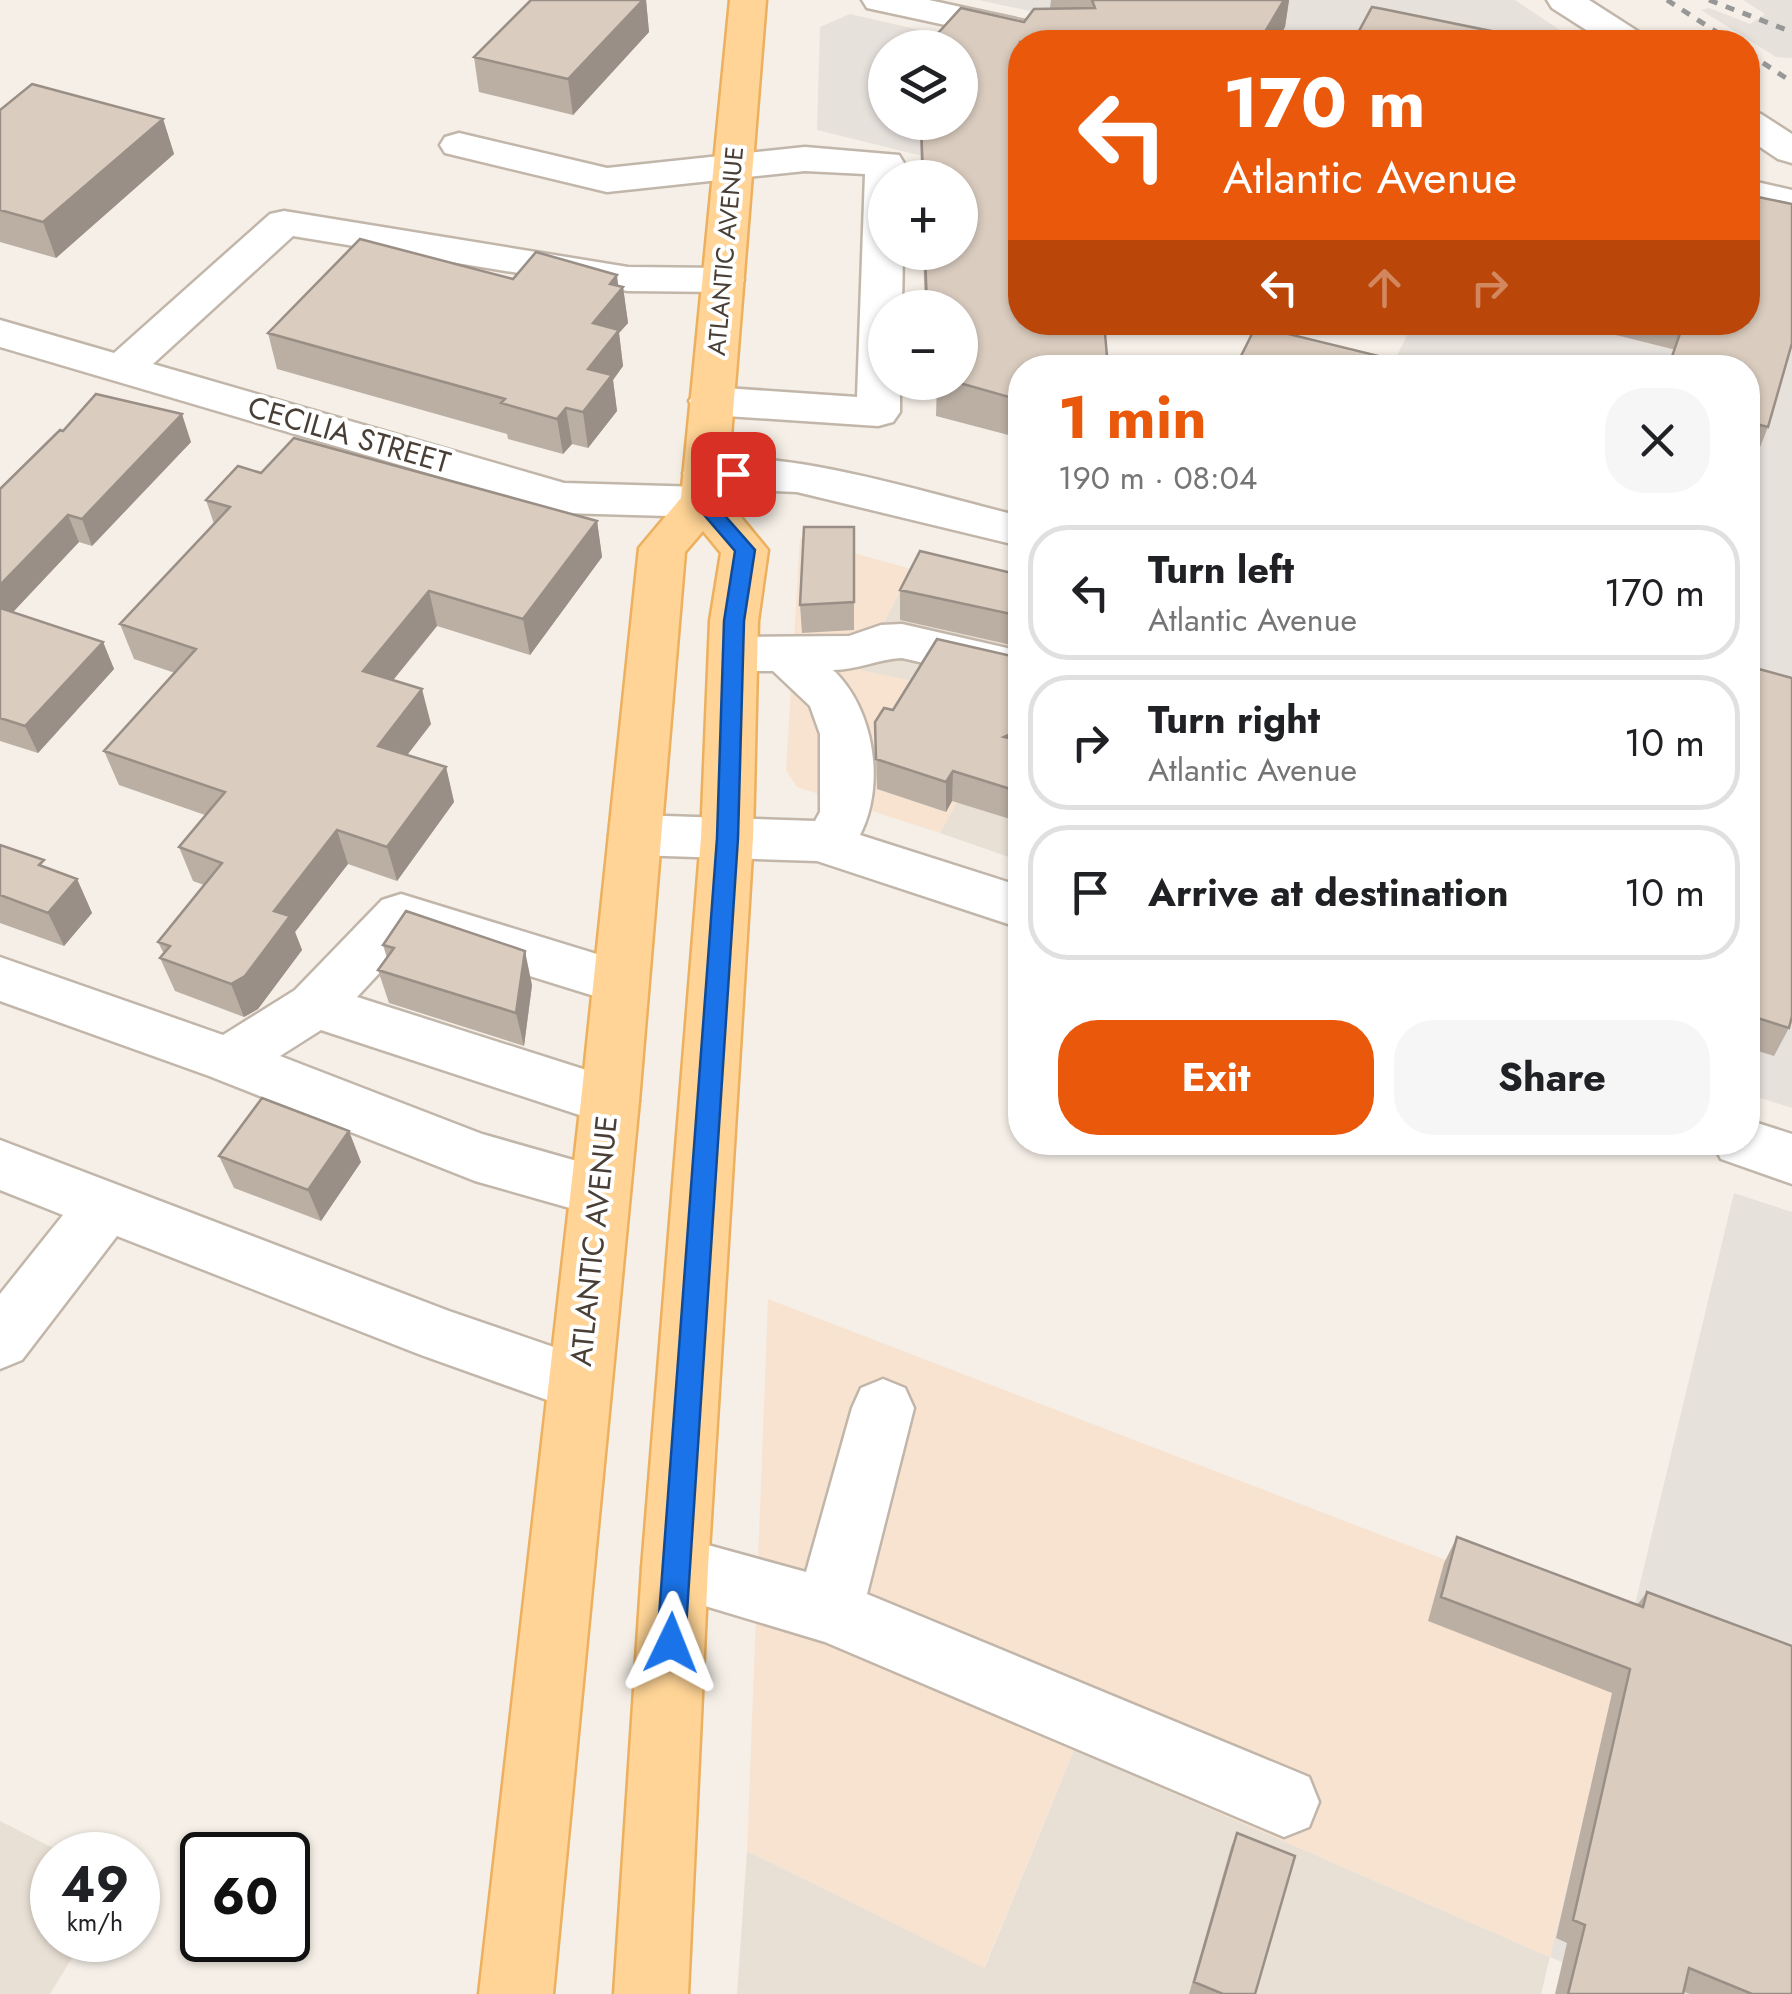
<!DOCTYPE html>
<meta charset="utf-8">
<style>
:root{--surface:#fff;--page:#f6f6f6;--text:#202124;--muted:#757577;--line:#e0e0e0;--accent:#ea580c}
body{margin:0;font-family:Jost,sans-serif;background:var(--page);color:var(--text);height:100vh;display:flex;flex-direction:column;font-size:38px;white-space:nowrap}
*{box-sizing:border-box;margin:0}
p{font-size:32px;color:var(--muted)}
.icon{flex:none;width:55px;height:55px;fill:none;stroke:currentColor;stroke-width:2;stroke-linecap:round;stroke-linejoin:round}
.map{position:relative;flex:1;overflow:hidden}
.side{position:absolute;left:1008px;top:355px;width:752px;height:800px;display:flex;flex-direction:column;background:var(--surface);border-radius:40px;box-shadow:0 2px 8px #0004}
.side>*{flex:none}
.banner{position:absolute;left:1008px;top:30px;width:752px;height:305px;border-radius:40px;box-shadow:0 2px 8px #0004;background:#ea580c;color:#fff;overflow:hidden}
.controls{position:absolute;left:868px;top:30px;display:grid;gap:20px}
.controls a{display:grid;place-items:center;width:110px;height:110px;border-radius:50%;background:var(--surface);box-shadow:0 2px 8px #0004;font-size:50px}
.speed{position:absolute;left:30px;top:1832px;display:flex;gap:20px;font-size:50px;font-weight:700;text-align:center}
.speed>*{display:grid;place-content:center;width:130px;height:130px;border-radius:50%;background:var(--surface);box-shadow:0 2px 8px #0004;line-height:1}
.speed small{font-size:25px;font-weight:400}
.speed .limit{border:5px solid #111;border-radius:15px;background:#fff;color:#111}
.pin{position:absolute;display:grid;place-items:center;width:85px;height:85px;color:#fff;margin:-42px;border-radius:20px;box-shadow:0 5px 15px #0006}
.me{position:absolute;width:110px;margin:-55px;rotate:2deg;stroke-linejoin:round;filter:drop-shadow(0 0 8px #0008)}
.turn{display:flex;align-items:center;gap:35px;height:210px;padding:0 50px;font-size:45px}
.turn .icon{width:130px;height:130px;stroke-width:2.5}
.turn b{display:block;font-size:70px;line-height:85px}
.lanes{display:flex;align-items:center;height:95px;padding:0 50px;background:#0003;justify-content:center;gap:50px;direction:ltr}
.lanes .off{opacity:.35}
.round{display:grid;place-items:center;flex:none;width:105px;height:105px;border-radius:40px;background:var(--page)}
.overview{display:flex;align-items:center;justify-content:space-between;height:170px;padding:0 50px}
h1{font-size:60px;font-weight:700;line-height:75px;color:var(--accent)}
.action{display:flex;gap:20px;margin-top:auto;padding:20px 50px}
.action a{flex:1;height:115px;border-radius:40px;background:var(--accent);color:#fff;font-size:40px;font-weight:700;line-height:115px;text-align:center}
.action a+a{background:var(--page);color:var(--text)}
ul{padding:0;list-style:none}
li{display:flex;align-items:center;gap:30px;height:135px;margin:0 20px 15px;padding:0 30px;border:5px solid var(--line);border-radius:40px}
li div{flex:1}
li b{display:block;font-size:38px}
li em{font-style:normal}
.map>svg:first-child{display:block}
.residential{fill:#e9e0d5}
.commercial{fill:#f8e3d1}
.industrial{fill:#e7e1dc;fill-rule:evenodd}
.lines{fill:none;stroke-linecap:round;stroke-linejoin:round}
.minor-casing{stroke:#c1b6a9;stroke-width:5}
.major-casing{stroke:#ecb05e;stroke-width:5}
.minor{fill:#fff;fill-rule:evenodd}
.major{fill:#ffd496;fill-rule:evenodd}
.rail{stroke:#979797;stroke-width:5;stroke-dasharray:9 9;stroke-linecap:butt}
.wall{fill:#bbafa4}
.shaded-wall{fill:#998f86}
.building{fill:#daccbf;stroke:#998f86;stroke-width:2.5}
.route{fill:#1a73e8;stroke:#114b97;stroke-width:2.5}
.labels{text-anchor:middle;stroke-width:8;stroke-linejoin:round;paint-order:stroke}
.far-street-label{font-size:25px;fill:#493f36;stroke:#fff}
.street-label{font-size:30px;fill:#493f36;stroke:#fff}
</style>
<div class="map">
<svg width="1792" height="1994" viewBox="0 0 1792 1994">
<rect width="100%" height="100%" fill="#f5efe7"/>
<!-- residential -->
<path class="residential" d="M911,569L1020,602V861L940,833L1003,715L860,670Z
M1074,1750L1550,1957L1541,1994H737L747,1851L985,1967Z
M0,1821L67,1855H52V1940H83L50,1994H0Z"/>
<!-- commercial -->
<path class="commercial" d="M800,538L911,569L860,670L987,696L1004,715L940,833L797,787L786,770Z
M768,1299L1628,1630L1550,1957L1074,1750L984,1968L747,1851Z"/>
<!-- industrial -->
<path class="industrial" d="M978,0H1515L1578,42H1175Z
M1743,0H1792V58L1776,57L1701,10L1709,8L1750,24L1765,14Z
M850,14L1020,53V180L817,130L820,27ZM885,48H960V122H885Z
M1792,227V1108L1748,1094V368H1391L1413,323L1748,322Z
M1734,1193L1792,1212V1994H1638L1550,1957Z"/>
<g class="lines">
<!-- minor casing -->
<g class="minor-casing">
<path id="minor" d="M862,0H929L1085,34L1090,42H1024L867,8Z
M1547,0H1589L1642,34L1647,42H1605L1552,8Z
M1748,111L1761,114L1792,134V163L1778,159L1748,139Z
M459,133L607,168L805,147L899,155L904,163V178H885V252H903L902,308H885V382H900V412L893,422L878,426L711,415L696,411L689,401L696,391L711,387L857,397L865,174L805,171L607,192L445,153L440,145L445,137Z
M1748,180L1792,190V214L1748,204Z
M284,211L628,267L723,268L738,271L744,280L738,289L723,292L628,291L293,236L153,364L564,483L702,487L689,483L683,473L689,463C769,441 936,496 1020,516V546L797,492L706,488L719,491L726,502L719,513L703,517L563,513L0,347V320L114,353L270,214Z
M902,624L1020,651V685L902,658C878,659 857,670 833,670C874,708 886,785 860,835L1020,886V928L817,861L635,855L617,849L609,835L617,821L635,815L815,821L820,812V734L810,706L773,671H734L717,666L710,654L717,642L734,637L849,636L881,625Z
M401,894L639,967L647,982L639,997L620,1004L411,939L357,997L630,1084L639,1101L630,1118L610,1125L321,1030L280,1056L482,1134L619,1173L627,1191L619,1209L598,1216L475,1181L209,1076L0,1001V957L223,1035L295,990L382,900Z
M1748,1120L1792,1134V1184L1721,1159L1712,1142H1748Z
M0,1140L449,1311L600,1363L609,1383L600,1403L578,1411L421,1355L117,1236L22,1360L0,1369V1294L63,1215L0,1190Z
M883,1379L905,1388L914,1408L867,1594L1309,1777L1319,1802L1309,1827L1284,1837L825,1642L652,1590L642,1568L652,1546L675,1536L806,1572L852,1408L861,1388Z"/>
</g>
<!-- major casing -->
<g class="major-casing">
<path id="major" d="M730,0H766L726,499L768,550L758,621L753,838L708,1568L688,1994H614L642,1568L701,838L710,621L721,553L703,531L685,552L639,1101L553,1994H479L581,1101L639,548L681,498Z"/>
</g>
<!-- minor -->
<use href="#minor" class="minor"/>
<!-- major -->
<use href="#major" class="major"/>
<!-- rail -->
<path class="rail" d="M1667,0L1732,42
M1709,0L1792,32
M1748,53L1792,82"/>
</g>
<!-- wall -->
<path class="wall" d="M531,0H646L649,32L573,115L479,92L474,57Z
M1051,0H1289L1285,27L1276,42H1020V438L936,416L937,382H960V308H925L923,252H960V178H921L920,122L960,48H929V43L1024,22L1050,8Z
M0,110L163,119L174,154L56,258L0,242Z
M513,279L623,287L628,323L619,333L623,366L613,380L617,411L588,448L572,444L563,454L508,439L507,434L277,369L268,333Z
M1272,322H1310L1305,331Z
M1564,322H1748L1768,427L1753,465L1748,464V368Z
M63,431L191,442L92,546L79,542L12,612L103,642L114,669L38,753L0,741V489Z
M261,473L597,521L602,557L530,655L437,626L393,680L431,724L407,755L446,767L454,802L397,881L348,864L295,932L302,950L258,1009L244,1017L175,991L160,958L164,954L158,942L204,885L193,881L179,847L205,815L119,785L104,751L175,673L134,659L120,624L214,524L206,500Z
M854,527V630L802,633L800,605Z
M1020,575V647L900,620V590Z
M1020,658V822L952,801L946,812L877,789L875,722L893,710Z
M1748,666L1789,1028L1774,1056L1748,1048Z
M0,845L48,868L77,879L92,913L64,946L0,923Z
M383,945L532,985L524,1046L389,1003L378,970L387,958Z
M219,1156L361,1162L321,1221L234,1188Z
M1457,1537L1637,1605L1647,1592L1792,1994H1690L1684,1992L1683,1994H1555L1567,1943L1556,1938L1612,1693L1428,1621L1444,1563Z
M1237,1833L1255,1994H1189L1231,1847Z"/>
<!-- shaded-wall -->
<path class="shaded-wall" d="M643,0H646L649,32L573,115L568,79Z
M1284,0H1289L1285,27L1276,42H1259Z
M163,119L174,154L56,258L43,222Z
M617,275L619,292L623,287L628,323L619,333L623,366L613,380L617,411L588,448L583,412L593,323L610,284Z
M566,408L572,444L563,454L557,419Z
M182,414L191,442L92,546L82,519Z
M68,515L79,542L0,626V585Z
M597,521L602,557L530,655L523,619Z
M429,591L437,626L372,706L363,671Z
M103,642L114,669L38,753L25,726Z
M422,689L431,724L388,780L378,746Z
M1020,730V759L1004,737Z
M446,767L454,802L397,881L387,847Z
M953,771L952,801L946,812V782Z
M337,830L348,864L295,932L302,950L258,1009L244,1017L231,984L274,911Z
M77,879L92,913L64,946L48,913Z
M525,951L532,985L524,1046L516,1013Z
M349,1131L361,1162L321,1221L308,1190Z"/>
<!-- building -->
<path class="building" d="M531,0H643L568,79L474,57Z
M1092,0H1284L1259,42H1020V322H1104L1108,368H1020V400L956,382H960V308H927L925,252H960V178H923L921,122H960V48H939L940,46L929,43L961,8L1024,22L1034,9L1095,8Z
M1372,7L1383,9L1545,42H1353Z
M32,84L163,119L43,222L0,210V110Z
M1748,195L1792,204V343L1768,427L1748,422V368H1668L1684,322H1748Z
M360,239L513,279L536,252L617,275L610,284L623,287L593,323L619,330L588,369L612,375L583,412L566,408L557,419L501,403L505,399L268,333Z
M1256,326L1387,358L1383,368H1235Z
M96,394L182,414L82,519L68,515L0,585V489L60,430L63,431Z
M294,438L597,521L523,619L429,591L363,671L422,689L378,746L446,767L387,847L337,830L274,911L290,916L245,976L231,984L160,958L170,946L158,942L222,863L179,847L225,792L104,751L196,649L120,624L230,507L206,500L238,466L261,473Z
M804,527H854V602L800,605Z
M1748,548L1753,550L1748,569Z
M920,551L1020,575V616L900,590Z
M0,608L103,642L25,726L0,718Z
M937,639L1020,658V730L1004,737L1020,741V792L953,771L946,782L876,759L875,722L884,708L893,710Z
M1748,666L1792,678V1016L1789,1028L1748,1015Z
M0,845L44,860L39,865L77,879L48,913L0,895Z
M406,911L525,951L516,1013L378,970L394,948L383,945Z
M262,1098L349,1131L308,1190L219,1156Z
M1457,1537L1643,1607L1647,1592L1792,1646V1994H1752L1689,1968L1683,1994H1568L1585,1925L1573,1920L1630,1669L1441,1597Z
M1237,1833L1295,1856L1255,1994H1223L1194,1982Z"/>
<!-- route -->
<path class="route" d="M705,467L733,468L743,474L733,480L714,479L712,501L755,550L744,621L738,838L685,1643L681,1653L671,1657L661,1653L657,1643L717,838L724,621L735,551L693,502L696,473Z"/>
<g class="labels">
<!-- far-street labels -->
<g class="far-street-label">
<text transform="translate(725 251) rotate(-85)" y="9">ATLANTIC AVENUE</text>
</g>
<!-- street labels -->
<g class="street-label">
<text transform="translate(349 435) rotate(16)" y="10">CECILIA STREET</text>
<text transform="translate(594 1241) rotate(-84)" y="10">ATLANTIC AVENUE</text>
</g>
</g>
</svg>
<div class="controls">
<a><svg class="icon" aria-label="layers" viewBox="0 0 24 24"><path d="M12 4l9 5-9 5-9-5zM3 14l9 5 9-5"/></svg></a>
<a>+</a>
<a>−</a>
</div>
<div class="speed"><div>49<small>km/h</small></div><div class="limit">60</div></div>
<div class="pin" style="left:733px;top:474px;background:#d93025"><svg class="icon" aria-label="arrive" viewBox="0 0 24 24"><path d="M6 21V4h12l-3 4 3 4H6"/></svg></div>
<svg class="me" style="left:671px;top:1643px" viewBox="-20 -20 40 40"><path d="M0-17L14 15 0 8-14 15z" fill="#1a73e8" stroke="#fff" stroke-width="4"/></svg>
<div class="banner">
<div class="turn"><svg class="icon" aria-label="left" viewBox="0 0 24 24"><path d="M17 20v-9H6M10 6l-5 5 5 5"/></svg><div><b>170 m</b>Atlantic Avenue</div></div>
<div class="lanes"><svg class="icon" aria-label="left" viewBox="0 0 24 24"><path d="M17 20v-9H6M10 6l-5 5 5 5"/></svg><svg class="icon off" aria-label="ahead" viewBox="0 0 24 24"><path d="M12 20V5M6 11l6-6 6 6"/></svg><svg class="icon off" aria-label="right" viewBox="0 0 24 24"><path d="M7 20v-9h11M14 6l5 5-5 5"/></svg></div>
</div>
<section class="side">
<div class="overview"><div><h1>1 min</h1><p>190 m · 08:04</p></div><a class="round"><svg class="icon" aria-label="close" viewBox="0 0 24 24"><path d="M6 6l12 12M18 6L6 18"/></svg></a></div>
<ul>
<li><svg class="icon" aria-label="left" viewBox="0 0 24 24"><path d="M17 20v-9H6M10 6l-5 5 5 5"/></svg><div><b>Turn left</b><p>Atlantic Avenue</p></div><em>170 m</em></li>
<li><svg class="icon" aria-label="right" viewBox="0 0 24 24"><path d="M7 20v-9h11M14 6l5 5-5 5"/></svg><div><b>Turn right</b><p>Atlantic Avenue</p></div><em>10 m</em></li>
<li><svg class="icon" aria-label="arrive" viewBox="0 0 24 24"><path d="M6 21V4h12l-3 4 3 4H6"/></svg><div><b>Arrive at destination</b></div><em>10 m</em></li>
</ul>
<div class="action"><a>Exit</a><a>Share</a></div>
</section>
</div>
